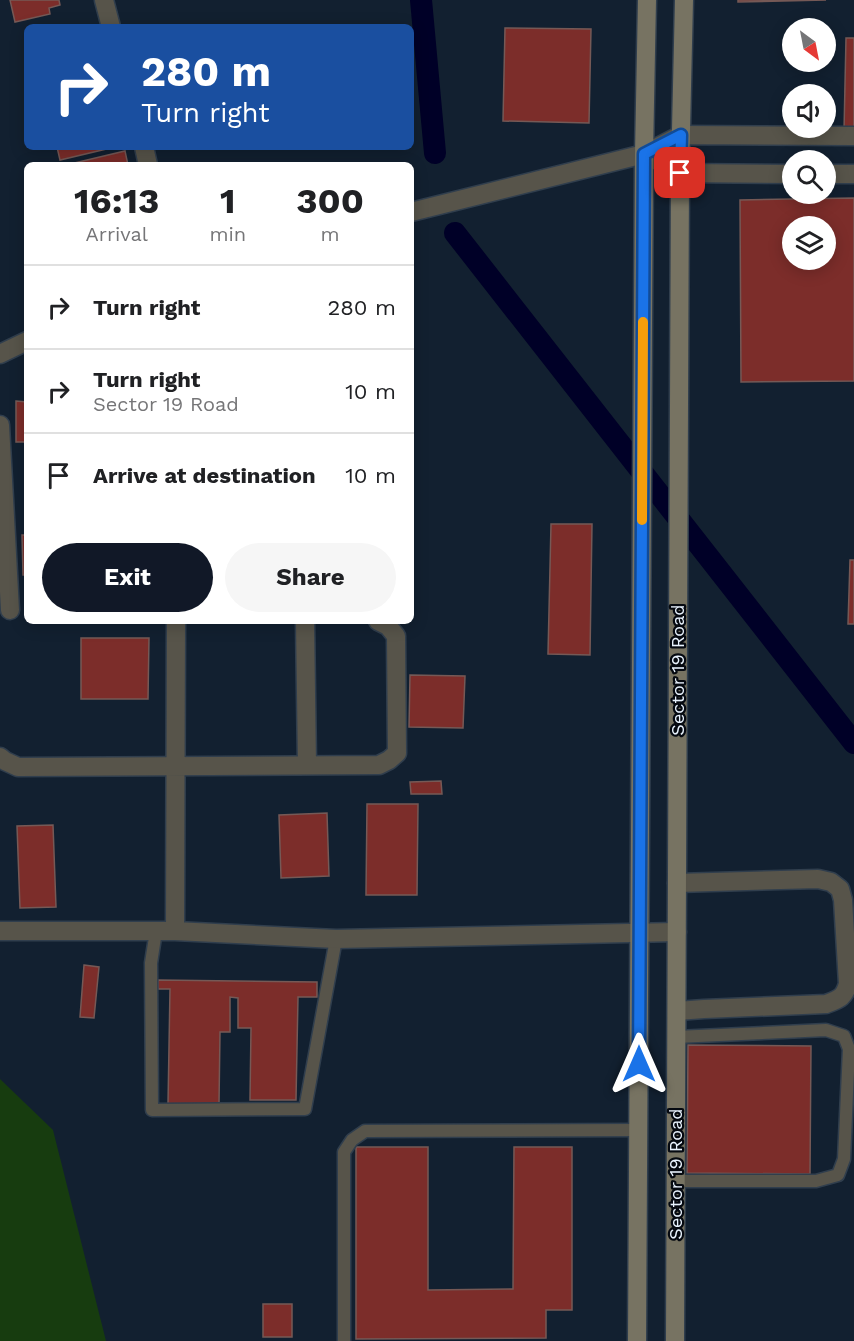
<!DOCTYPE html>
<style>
:root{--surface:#fff;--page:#f6f6f6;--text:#202124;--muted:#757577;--line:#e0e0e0;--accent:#111827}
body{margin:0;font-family:"Work Sans",sans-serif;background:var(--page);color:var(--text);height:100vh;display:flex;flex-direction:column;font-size:22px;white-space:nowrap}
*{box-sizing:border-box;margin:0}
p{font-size:20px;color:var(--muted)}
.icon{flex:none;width:33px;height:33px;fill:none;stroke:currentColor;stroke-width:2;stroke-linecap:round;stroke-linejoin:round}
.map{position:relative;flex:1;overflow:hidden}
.drawer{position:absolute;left:24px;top:162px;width:390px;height:462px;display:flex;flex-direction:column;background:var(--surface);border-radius:9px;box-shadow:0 3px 15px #0003}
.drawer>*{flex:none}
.guide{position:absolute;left:24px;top:24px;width:390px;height:126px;border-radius:9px;box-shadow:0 3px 15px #0003;background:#1a4fa0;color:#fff;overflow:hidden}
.needle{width:39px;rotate:148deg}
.controls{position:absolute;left:782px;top:18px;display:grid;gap:12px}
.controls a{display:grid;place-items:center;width:54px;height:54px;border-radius:50%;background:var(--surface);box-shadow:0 3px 15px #0003;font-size:30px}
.pin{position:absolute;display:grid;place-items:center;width:51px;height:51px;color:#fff;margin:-26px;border-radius:12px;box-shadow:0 3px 9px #0006}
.me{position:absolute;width:66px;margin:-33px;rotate:0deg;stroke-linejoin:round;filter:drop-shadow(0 0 4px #0008)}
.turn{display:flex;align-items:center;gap:21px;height:126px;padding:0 18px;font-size:27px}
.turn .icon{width:78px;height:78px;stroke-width:2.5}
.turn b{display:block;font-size:42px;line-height:51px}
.eta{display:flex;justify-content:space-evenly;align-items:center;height:102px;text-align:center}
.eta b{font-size:36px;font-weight:700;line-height:42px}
.cta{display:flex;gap:12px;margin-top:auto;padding:12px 18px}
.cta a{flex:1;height:69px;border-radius:36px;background:var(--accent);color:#fff;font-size:24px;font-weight:700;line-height:69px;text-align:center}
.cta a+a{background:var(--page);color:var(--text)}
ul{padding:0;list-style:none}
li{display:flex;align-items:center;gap:18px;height:84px;padding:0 18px;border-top:2px solid var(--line)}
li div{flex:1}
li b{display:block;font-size:22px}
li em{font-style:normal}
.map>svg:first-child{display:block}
.green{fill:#173c0f}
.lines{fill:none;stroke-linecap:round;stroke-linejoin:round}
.canal{stroke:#000027;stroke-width:22}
.building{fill:#7c2d2a;stroke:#755956;stroke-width:1.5;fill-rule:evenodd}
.lane-casing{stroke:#303e4d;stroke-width:15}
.street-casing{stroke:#303e4d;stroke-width:21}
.secondary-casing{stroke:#303e4d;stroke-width:21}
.lane{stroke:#57544a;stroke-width:12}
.street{stroke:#57544a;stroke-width:18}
.secondary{stroke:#777362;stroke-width:18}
.route-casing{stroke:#114b97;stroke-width:15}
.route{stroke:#1a73e8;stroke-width:10}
.slow{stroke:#f59e0b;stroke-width:10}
.labels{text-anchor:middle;stroke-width:4.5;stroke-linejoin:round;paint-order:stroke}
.street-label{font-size:18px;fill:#e9f3fe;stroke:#050910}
</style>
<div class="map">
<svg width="854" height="1341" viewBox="0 0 854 1341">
<rect width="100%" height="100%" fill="#122030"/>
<!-- green -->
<path class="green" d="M0,1079L53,1130L106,1341H0Z"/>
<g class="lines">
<!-- canal -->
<path class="canal" d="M421,0L435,153
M455,233L854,743"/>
</g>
<!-- building -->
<path class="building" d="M10,0H59L60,5L49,8L50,14L15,22Z
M738,0H826L738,2Z
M505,28L591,29L589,123L503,121Z
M846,38H854V131H844Z
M57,147H115L60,160Z
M125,151L128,165H66Z
M854,198V381L741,382L740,200ZM792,226H825V260H792Z
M16,401L27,402V442H16Z
M551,524H592L590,655L548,654Z
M22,535H27V575H23Z
M850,560H854V624H848Z
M81,638H149L148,699H81Z
M410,675L465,676L463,728L409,727Z
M441,781L442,794H411L410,782Z
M367,804H418L417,895H366Z
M327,813L329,876L281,878L279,815Z
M53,825L56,907L20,908L17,826Z
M84,965L99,967L94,1018L80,1017Z
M158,980L317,982V997H298L296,1100H250L251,1028H238V998L230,997V1032H220L219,1104H168L170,989H158Z
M688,1045L811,1046L810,1174L687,1173Z
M356,1147H428V1290L513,1289L514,1147H572V1310H546V1338L356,1339Z
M263,1304H292V1337H263Z"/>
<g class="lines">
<!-- lane casing -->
<g class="lane-casing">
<path id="lane" d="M156,931L151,963L152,1110L305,1109L336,939
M676,1181H816L838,1175L844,1159L849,1049L844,1036L826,1030L676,1037
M344,1341V1152L352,1140L365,1131L638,1130"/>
</g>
<!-- street casing -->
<g class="street-casing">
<path id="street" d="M104,0L111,27
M144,147L148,165
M644,154L680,173L792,174
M825,174H854
M411,212L644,154L681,135L854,136
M0,354L27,341
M0,425L10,610
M305,621L307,765
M0,757L5,761L18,767L379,765L389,760L397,753L396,636L388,626L378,621
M0,931H175L336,939L677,932
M175,931L176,621
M677,1011L704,1009L826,1004C839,999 844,998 848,984L843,900L840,889L831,882L818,879L677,883"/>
</g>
<!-- secondary casing -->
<g class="secondary-casing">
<path id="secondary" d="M637,1341L644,154L647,0
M675,1341L680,173L684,0"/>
</g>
<!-- lane -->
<use href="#lane" class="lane"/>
<!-- street -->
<use href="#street" class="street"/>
<!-- secondary -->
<use href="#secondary" class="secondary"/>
</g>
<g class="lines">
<!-- route casing -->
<g class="route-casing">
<path id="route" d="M639,1064L644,154L681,135L680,173"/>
</g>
<!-- route -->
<use href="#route" class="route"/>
<!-- slow -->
<path class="slow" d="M642,520L643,322"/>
</g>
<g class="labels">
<!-- street labels -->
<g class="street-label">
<text transform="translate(678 670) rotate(-90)" y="6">Sector 19 Road</text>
<text transform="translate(676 1174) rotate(-90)" y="6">Sector 19 Road</text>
</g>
</g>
</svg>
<div class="controls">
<a><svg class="needle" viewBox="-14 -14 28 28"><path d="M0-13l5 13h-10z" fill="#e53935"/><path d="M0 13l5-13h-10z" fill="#757577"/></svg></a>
<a><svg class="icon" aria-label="sound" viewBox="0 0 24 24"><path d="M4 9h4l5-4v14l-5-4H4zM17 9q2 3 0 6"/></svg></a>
<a><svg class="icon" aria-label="search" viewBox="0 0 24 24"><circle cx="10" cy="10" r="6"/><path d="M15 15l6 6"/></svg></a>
<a><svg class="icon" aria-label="layers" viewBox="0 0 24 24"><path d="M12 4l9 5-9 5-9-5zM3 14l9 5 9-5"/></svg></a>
</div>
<div class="pin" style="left:680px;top:173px;background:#d93025"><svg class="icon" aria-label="arrive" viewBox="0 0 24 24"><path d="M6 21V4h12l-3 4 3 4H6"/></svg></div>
<svg class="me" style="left:639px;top:1064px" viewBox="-20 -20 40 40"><path d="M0-17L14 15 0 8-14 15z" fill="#1a73e8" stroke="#fff" stroke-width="4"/></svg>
<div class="guide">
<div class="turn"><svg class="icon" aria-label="right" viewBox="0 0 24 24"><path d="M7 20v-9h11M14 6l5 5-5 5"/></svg><div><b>280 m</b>Turn right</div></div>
</div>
<section class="drawer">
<div class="eta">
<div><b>16:13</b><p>Arrival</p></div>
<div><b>1</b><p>min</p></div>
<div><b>300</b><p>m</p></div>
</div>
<ul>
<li><svg class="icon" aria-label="right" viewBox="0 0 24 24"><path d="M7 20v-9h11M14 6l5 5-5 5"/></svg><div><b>Turn right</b></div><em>280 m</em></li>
<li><svg class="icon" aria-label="right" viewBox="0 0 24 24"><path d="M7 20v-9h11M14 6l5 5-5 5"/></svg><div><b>Turn right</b><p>Sector 19 Road</p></div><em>10 m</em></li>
<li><svg class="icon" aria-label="arrive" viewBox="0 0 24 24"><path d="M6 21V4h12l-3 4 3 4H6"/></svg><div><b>Arrive at destination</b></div><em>10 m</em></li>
</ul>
<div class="cta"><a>Exit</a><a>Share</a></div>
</section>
</div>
